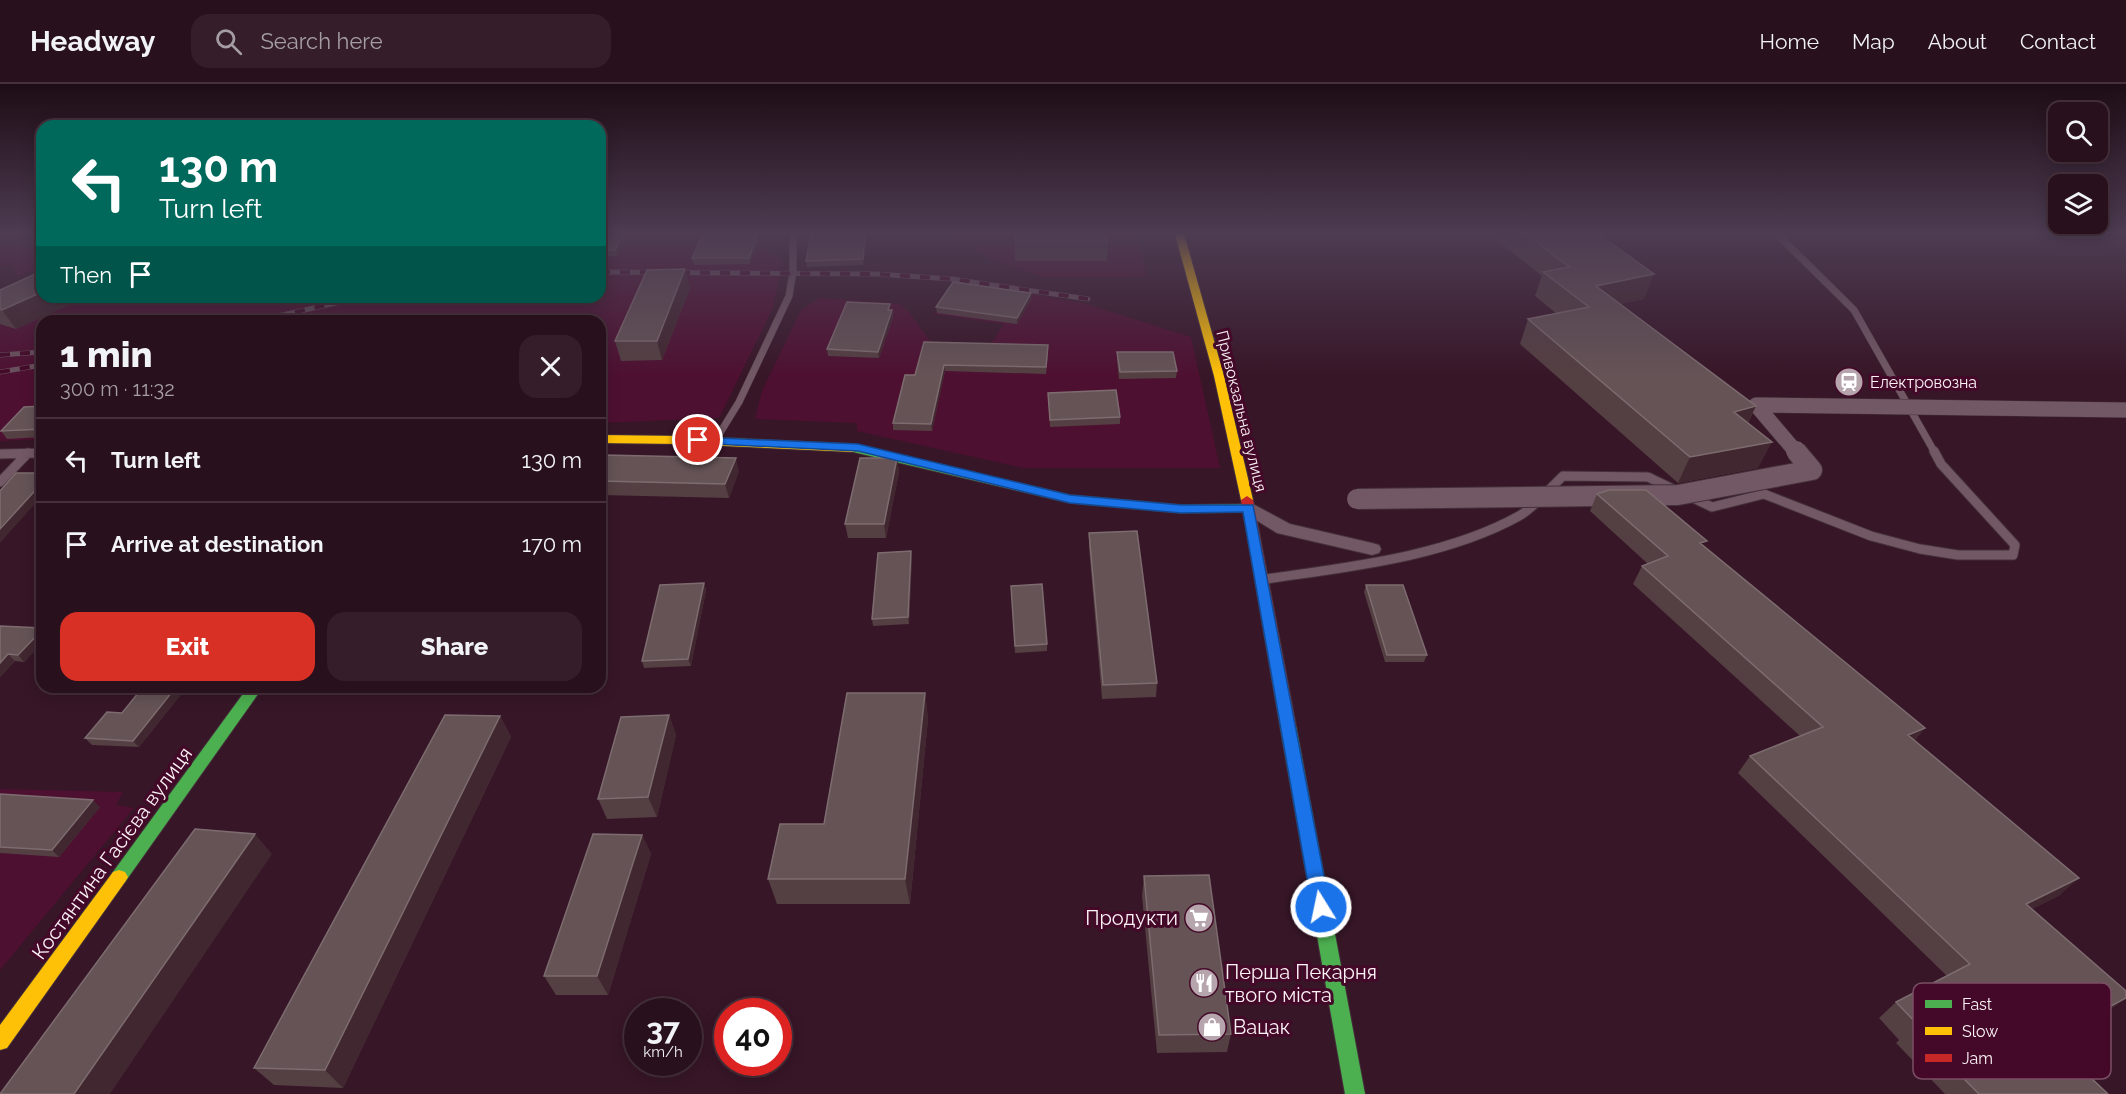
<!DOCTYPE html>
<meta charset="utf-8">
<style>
:root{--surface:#29101d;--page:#351e2a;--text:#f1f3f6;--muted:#a59da4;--line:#45303b;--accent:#d93025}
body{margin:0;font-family:Raleway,sans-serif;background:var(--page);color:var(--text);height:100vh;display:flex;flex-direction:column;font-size:22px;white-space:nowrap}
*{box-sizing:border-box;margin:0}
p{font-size:20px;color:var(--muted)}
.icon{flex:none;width:33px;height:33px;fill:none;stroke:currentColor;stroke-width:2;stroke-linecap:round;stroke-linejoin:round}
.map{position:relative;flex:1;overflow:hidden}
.drawer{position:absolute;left:36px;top:231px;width:570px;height:378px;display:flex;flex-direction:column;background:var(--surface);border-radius:18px;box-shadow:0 3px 15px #0003,0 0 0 2px var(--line)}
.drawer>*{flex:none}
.banner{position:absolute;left:36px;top:36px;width:570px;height:183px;border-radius:18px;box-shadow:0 3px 15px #0003,0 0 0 2px var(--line);background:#00695c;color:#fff;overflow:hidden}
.buttons{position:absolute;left:2048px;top:18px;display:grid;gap:12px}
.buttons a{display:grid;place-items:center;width:60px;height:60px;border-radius:12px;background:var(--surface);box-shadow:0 3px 15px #0003,0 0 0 2px var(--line);font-size:30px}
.speed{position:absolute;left:624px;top:914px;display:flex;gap:12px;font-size:30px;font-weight:700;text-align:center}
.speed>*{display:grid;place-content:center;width:78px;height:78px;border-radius:50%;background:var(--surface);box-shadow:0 3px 15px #0003,0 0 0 2px var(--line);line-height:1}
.speed small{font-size:15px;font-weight:400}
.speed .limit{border:9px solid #d22;background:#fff;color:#111}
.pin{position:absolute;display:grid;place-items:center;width:51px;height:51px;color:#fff;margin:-26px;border:3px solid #fff;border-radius:50%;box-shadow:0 2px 6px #0007}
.me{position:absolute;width:66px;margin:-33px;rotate:350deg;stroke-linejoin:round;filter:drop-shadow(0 0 4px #0008)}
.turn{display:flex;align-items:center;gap:21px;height:126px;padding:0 24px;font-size:27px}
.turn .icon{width:78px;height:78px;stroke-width:2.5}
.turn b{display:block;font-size:42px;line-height:51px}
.then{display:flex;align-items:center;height:57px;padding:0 24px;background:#0003;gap:12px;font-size:22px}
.round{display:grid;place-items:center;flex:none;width:63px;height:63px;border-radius:18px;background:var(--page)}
.summary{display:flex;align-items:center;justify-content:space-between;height:102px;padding:0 24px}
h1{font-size:36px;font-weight:800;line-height:45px}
.action{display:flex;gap:12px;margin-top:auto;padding:12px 24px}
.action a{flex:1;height:69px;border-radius:18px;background:var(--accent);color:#fff;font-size:24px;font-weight:800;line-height:69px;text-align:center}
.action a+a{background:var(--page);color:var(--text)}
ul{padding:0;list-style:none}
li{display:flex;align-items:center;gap:18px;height:84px;padding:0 24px;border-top:2px solid var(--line)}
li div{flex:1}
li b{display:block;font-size:22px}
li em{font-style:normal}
header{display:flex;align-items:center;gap:36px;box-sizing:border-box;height:84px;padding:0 30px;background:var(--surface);border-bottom:2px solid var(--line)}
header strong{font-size:28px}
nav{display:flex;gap:33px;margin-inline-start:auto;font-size:21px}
.search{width:420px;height:54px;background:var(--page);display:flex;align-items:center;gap:15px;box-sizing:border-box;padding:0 21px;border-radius:18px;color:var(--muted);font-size:22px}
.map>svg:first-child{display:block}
.built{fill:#4e1031}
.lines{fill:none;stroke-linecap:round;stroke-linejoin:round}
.lane-far1-casing{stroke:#44303a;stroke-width:8}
.lane-casing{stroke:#44303a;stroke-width:11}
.street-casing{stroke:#44303a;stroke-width:2}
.fast-casing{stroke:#44303a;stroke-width:2}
.slow-casing{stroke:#44303a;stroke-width:2}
.jam-casing{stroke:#44303a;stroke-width:2}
.lane-far1{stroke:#725864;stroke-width:7}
.lane{stroke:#725864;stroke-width:9}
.street{fill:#725864;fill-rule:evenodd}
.fast{fill:#4caf50;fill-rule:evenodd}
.slow{fill:#ffc107;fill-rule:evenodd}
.jam{fill:#c62828;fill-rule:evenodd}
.rail-casing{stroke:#6a515d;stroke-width:5}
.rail{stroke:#440928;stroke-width:4;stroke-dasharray:10;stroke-linecap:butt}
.street-bridge-far1-casing{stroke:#44303a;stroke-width:16;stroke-linecap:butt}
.street-bridge-casing{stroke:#44303a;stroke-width:22;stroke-linecap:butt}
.street-bridge-far1{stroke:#725864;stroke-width:15}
.street-bridge{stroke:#725864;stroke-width:20}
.wall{fill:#543f42}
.shaded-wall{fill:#41272f}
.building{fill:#655356;stroke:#7d6c6f;stroke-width:1.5}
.route{fill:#1a73e8;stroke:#114b97;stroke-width:1.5}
.labels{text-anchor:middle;stroke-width:6;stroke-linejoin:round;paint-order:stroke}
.poi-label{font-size:16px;fill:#faf2f5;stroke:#440928;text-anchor:start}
.street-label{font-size:16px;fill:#faf2f5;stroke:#440928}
.near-street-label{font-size:20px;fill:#faf2f5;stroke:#440928}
.near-poi-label{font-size:20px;fill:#faf2f5;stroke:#440928;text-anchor:start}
.key{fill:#440928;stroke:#7b4f66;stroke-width:1.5}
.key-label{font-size:16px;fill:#faf2f5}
</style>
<header>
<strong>Headway</strong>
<div class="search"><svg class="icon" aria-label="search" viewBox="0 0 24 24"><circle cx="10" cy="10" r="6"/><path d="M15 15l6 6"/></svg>Search here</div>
<nav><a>Home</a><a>Map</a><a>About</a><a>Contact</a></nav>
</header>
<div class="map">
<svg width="2126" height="1010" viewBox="0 0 2126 1010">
<rect width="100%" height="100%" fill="#371627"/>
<!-- built -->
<path class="built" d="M0,150H42V183L18,192L11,180L0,183Z
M600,150H764L761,162L783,177L773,224L719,334L600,339V237H42V355L0,357V231L42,213H600Z
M948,150H1137L1147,193L1046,194L993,176Z
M955,200L1027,209L1083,219L1191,253L1220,384H1024L857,347V339L755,335L762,307L801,226L820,214L900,220L910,229L931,259L991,260L1004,240L934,230Z
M0,705L123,708L116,721L134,724L0,886Z"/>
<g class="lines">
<!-- lane-far1 casing -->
<g class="lane-far1-casing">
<path id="lane-far1" d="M1777,150L1854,226L1935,369
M715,357L739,318L789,212L793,188V151"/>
</g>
<!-- lane casing -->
<g class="lane-casing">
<path id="lane" d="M0,370L42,369
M0,398L28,369
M1689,412L1712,423L1764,410L1871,452L1920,465L1958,471H2013L2015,461L1941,380L1934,367
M1266,495C1348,483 1445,473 1519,432C1535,423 1549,405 1563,392L1648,393L1677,407"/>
</g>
<!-- street casing -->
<g class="street-casing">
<path id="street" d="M1249,418L1290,440L1372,459L1379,461L1381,465L1379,469L1372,471L1277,449L1243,428L1240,424L1243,420Z"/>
</g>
<!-- fast casing -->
<g class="fast-casing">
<path id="fast" d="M853,360L1070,411L1181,421L1249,420L1255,424L1249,428L1181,429L1070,419L849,367L847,364Z
M248,603H263L125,798L119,800L113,798L110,793L113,788Z
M1288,636L1293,638L1296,642L1365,1010H1345L1280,642L1283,638Z"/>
</g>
<!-- slow casing -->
<g class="slow-casing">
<path id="slow" d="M1175,150H1184L1224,292L1253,416L1251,419H1243L1241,416L1214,292Z
M600,351L681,352L853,360L859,364L853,368L681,360L600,359Z
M119,786L125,788L128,793L125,798L7,964L0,966V941L113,788Z"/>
</g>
<!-- jam casing -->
<g class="jam-casing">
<path id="jam" d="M1247,412L1253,416L1296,642L1293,646L1288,648L1283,646L1280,642L1241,416Z"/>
</g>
<!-- lane-far1 -->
<use href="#lane-far1" class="lane-far1"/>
<!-- lane -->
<use href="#lane" class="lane"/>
<!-- street -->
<use href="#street" class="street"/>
<!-- fast -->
<use href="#fast" class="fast"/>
<!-- slow -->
<use href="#slow" class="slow"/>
<!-- jam -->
<use href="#jam" class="jam"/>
<!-- rail casing -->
<g class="rail-casing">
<path id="rail" d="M600,188L876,190L952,195L1088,215
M232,237L264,232
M256,237L362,213
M0,271L42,268
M0,288L42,281"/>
</g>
<!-- rail -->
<use href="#rail" class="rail"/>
<!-- street-bridge-far1 casing -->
<g class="street-bridge-far1-casing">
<path id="street-bridge-far1" d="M1797,369L1756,321L2126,326"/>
</g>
<!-- street-bridge casing -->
<g class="street-bridge-casing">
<path id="street-bridge" d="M1357,415L1678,411L1812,386L1796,367"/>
</g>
<!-- street-bridge-far1 -->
<use href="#street-bridge-far1" class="street-bridge-far1"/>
<!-- street-bridge -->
<use href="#street-bridge" class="street-bridge"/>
</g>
<!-- wall -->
<path class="wall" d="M600,150H629L617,172L600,173Z
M761,150L750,180L694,181L692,174Z
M867,150L863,181L807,183L806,177Z
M1015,150L1108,158L1107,177H1015Z
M1489,150H1598L1644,215L1620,220L1756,322L1748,339L1758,384L1678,399L1520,260L1528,235L1557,230L1535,212L1542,192Z
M685,185L690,204L662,276L621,277L615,257Z
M0,206L42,213H85L16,245L0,240Z
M499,213H572L566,220L501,218Z
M1031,215L1017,240L937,229L936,223Z
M891,226H892L893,233L879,274L828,272L827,265Z
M924,258L1048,268L1046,290L945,287L932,347L893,346V339L915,291Z
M1117,268L1177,287L1176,294L1119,295L1117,275Z
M1048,309L1120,333V340L1050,343Z
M42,322V353L7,355L1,347Z
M897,374L899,388L886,454H848L845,440Z
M600,378L739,387L729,414L600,411Z
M1597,410L1704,462L1925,644L1914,657L2060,811L2032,825L2109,927L2053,958L2108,1010H1945L1896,959L1899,956L1879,934L1896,918L1947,892L1738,689L1750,672L1800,652L1633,500L1642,482L1648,480L1590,427Z
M1089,449L1157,599L1156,613L1102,615L1089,463Z
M912,474L909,540L873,542L872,535Z
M704,499L706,506L691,582L644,584L642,577Z
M1366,501L1427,571L1424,578H1385L1364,508Z
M1011,502L1047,560V567L1015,569Z
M0,542L42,544V559L24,578L15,577L0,593Z
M143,603H187L139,663L92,661L85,654L122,629Z
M925,609L928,635L910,820H777L768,795L824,740Z
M669,631L676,651L657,733L607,735L598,715Z
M500,632L511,653L343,1004L274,1001L254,984Z
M0,710L100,723L59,773L0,769Z
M642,751L651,770L608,911H556L544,892Z
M1144,792L1231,950L1227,968L1157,969L1142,812Z"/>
<!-- shaded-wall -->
<path class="shaded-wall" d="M11,150H23L13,154Z
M624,150H629L617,172L615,166Z
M758,150H761L750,180L749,174Z
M865,150H867L863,181V175Z
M685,185L690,204L662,276L657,257Z
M1654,190L1644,215L1588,227L1596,202Z
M42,208V213H85L16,245L2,226Z
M1031,209V215L1017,240V234Z
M314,213H328L316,216Z
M565,213H572L566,220L564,214Z
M892,226L893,233L879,274L878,268Z
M944,281L945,287L932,347L931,340Z
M1756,322L1743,348L1734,328Z
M1772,358L1758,384L1678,399L1690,373Z
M736,374L739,387L729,414L725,400Z
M897,374L899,388L886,454L884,440Z
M42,399V412L0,459V445Z
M911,467L912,474L909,540L908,533Z
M704,499L706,506L691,582L688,575Z
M42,546V559L24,578L18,571Z
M8,570L15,577L0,593V579Z
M176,603H187L139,663L133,657Z
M925,609L928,635L910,820L905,795Z
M669,631L676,651L657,733L648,713Z
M500,632L511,653L343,1004L325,986Z
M1925,644L1911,661L1908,651Z
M93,716L100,723L59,773L52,766Z
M255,750L272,770L110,1010H74Z
M642,751L651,770L608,911L597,892Z
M2079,794L2060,811L2008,837L2026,820Z
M2126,914L2109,927L2029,971L2050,955Z"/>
<!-- building -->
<path class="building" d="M600,150H624L615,166H600Z
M703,150H758L749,174H692Z
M811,150H865L863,175L806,177Z
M1015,150H1106L1108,158H1015Z
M1526,150H1598L1654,190L1596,202L1756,322L1734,328L1772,358L1690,373L1528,235L1589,223L1543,188L1569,183Z
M685,185L657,257H615L647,186Z
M42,187V208L2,226L0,225V206Z
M953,198L1031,209L1017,234L936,223Z
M532,213H565L564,214Z
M847,218L890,220L888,226H892L878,268L827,265Z
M327,234L365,237H323Z
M924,258L1048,261L1046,283L944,281L931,340L893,339L905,291H915Z
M1117,268H1173L1177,287L1120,288Z
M1116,306L1120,333L1050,336L1048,309Z
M42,322V345L1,347L24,323Z
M604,371L736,374L725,400L600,397V378Z
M860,374H897L884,440H845Z
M16,389H42V399L0,445V407Z
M1609,406H1646L1707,457L1700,459L1925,644L1908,651L2079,794L2026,820L2126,907V914L2050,955L2108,1010H1979L1913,943L1918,941L1896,918L1970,880L1750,672L1823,643L1642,482L1668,472L1597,410Z
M1137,447L1157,599L1103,601L1089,449Z
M911,467L908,533L872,535L878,469Z
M704,499L688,575L642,577L660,501Z
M1042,500L1047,560L1015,562L1011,502Z
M1366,501H1403L1427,571H1387Z
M0,542L42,544V546L18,571L8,570L0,579Z
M143,603H176L133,657L85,654L107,628L122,629Z
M847,609H925L905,795H768L780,740H824Z
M445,631L500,632L325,986L254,984Z
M669,631L648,713L598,715L621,633Z
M0,710L93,716L52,766L0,763Z
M195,745L255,750L74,1010H0Z
M593,750L642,751L597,892H544Z
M1209,791L1231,950L1159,951L1144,792Z"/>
<!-- sky -->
<linearGradient id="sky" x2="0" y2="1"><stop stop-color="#1e0c15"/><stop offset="0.51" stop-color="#4d3c52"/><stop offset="1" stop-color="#4d3c52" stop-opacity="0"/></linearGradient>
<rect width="2126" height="292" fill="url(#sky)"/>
<!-- route -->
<path class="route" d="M698,353L858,360L1070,411L1181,421H1253L1330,823L1327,829L1321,831L1315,829L1312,823L1243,428L1181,429L1070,419L858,367L694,359V354Z"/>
<!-- icons -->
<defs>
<g id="station-disc" transform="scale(1.5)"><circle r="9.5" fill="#b6a5ad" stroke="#440928"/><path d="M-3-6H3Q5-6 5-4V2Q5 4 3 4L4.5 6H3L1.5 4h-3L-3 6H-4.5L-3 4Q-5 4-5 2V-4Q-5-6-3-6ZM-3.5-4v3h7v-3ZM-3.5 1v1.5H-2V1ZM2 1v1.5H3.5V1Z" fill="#fff"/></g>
<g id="supermarket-disc" transform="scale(1.5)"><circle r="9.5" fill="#b6a5ad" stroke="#440928"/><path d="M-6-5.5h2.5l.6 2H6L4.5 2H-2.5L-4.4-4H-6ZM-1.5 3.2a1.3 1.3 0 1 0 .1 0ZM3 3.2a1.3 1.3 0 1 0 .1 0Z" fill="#fff"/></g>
<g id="restaurant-disc" transform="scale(1.5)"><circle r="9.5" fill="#b6a5ad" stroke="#440928"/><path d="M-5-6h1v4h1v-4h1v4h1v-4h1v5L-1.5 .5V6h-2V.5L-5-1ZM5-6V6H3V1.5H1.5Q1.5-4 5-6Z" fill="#fff"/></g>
<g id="shop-disc" transform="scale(1.5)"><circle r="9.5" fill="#b6a5ad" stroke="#440928"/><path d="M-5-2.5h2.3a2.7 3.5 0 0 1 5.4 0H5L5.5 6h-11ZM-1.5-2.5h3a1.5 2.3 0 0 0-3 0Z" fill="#fff"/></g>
</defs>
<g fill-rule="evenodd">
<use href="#station-disc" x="1849" y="298"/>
<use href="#supermarket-disc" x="1199" y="834"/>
<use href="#restaurant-disc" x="1204" y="899"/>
<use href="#shop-disc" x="1212" y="943"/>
</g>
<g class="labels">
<!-- poi labels -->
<g class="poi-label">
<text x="1870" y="304">Електровозна</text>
</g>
<!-- street labels -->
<g class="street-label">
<text transform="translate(1242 327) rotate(76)" y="6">Привокзальна вулиця</text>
</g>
<!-- near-street labels -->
<g class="near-street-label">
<text transform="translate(112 769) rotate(-54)" y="7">Костянтина Гасієва вулиця</text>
</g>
<!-- near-poi labels -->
<g class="near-poi-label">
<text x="1178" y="841" text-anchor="end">Продукти</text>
<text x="1225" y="895">Перша Пекарня<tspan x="1225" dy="23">твого мiста</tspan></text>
<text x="1233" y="950">Вацак</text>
</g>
</g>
<!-- legend -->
<rect x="1913" y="899" width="198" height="96" rx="9" class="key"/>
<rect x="1925" y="916" width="27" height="8" fill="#4caf50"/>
<rect x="1925" y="943" width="27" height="8" fill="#ffc107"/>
<rect x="1925" y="970" width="27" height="8" fill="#c62828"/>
<g class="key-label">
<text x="1962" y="926">Fast</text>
<text x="1962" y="953">Slow</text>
<text x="1962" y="980">Jam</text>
</g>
</svg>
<div class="buttons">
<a><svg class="icon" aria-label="search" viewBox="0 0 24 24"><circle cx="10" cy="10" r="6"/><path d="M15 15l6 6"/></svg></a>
<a><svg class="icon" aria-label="layers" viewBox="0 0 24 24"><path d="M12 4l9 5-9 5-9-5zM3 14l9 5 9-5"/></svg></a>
</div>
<div class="speed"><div>37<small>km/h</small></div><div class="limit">40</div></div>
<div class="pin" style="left:698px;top:356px;background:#d93025"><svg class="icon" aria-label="arrive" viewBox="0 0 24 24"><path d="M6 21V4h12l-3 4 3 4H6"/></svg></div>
<svg class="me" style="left:1321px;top:823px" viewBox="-20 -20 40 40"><circle r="17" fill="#1a73e8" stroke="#fff" stroke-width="3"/><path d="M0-11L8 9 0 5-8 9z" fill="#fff"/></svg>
<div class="banner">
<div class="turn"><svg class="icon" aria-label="left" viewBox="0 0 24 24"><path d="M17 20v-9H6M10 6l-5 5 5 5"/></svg><div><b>130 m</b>Turn left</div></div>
<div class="then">Then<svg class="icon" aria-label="arrive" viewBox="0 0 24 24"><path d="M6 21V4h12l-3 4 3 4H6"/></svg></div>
</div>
<section class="drawer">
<div class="summary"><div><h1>1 min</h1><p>300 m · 11:32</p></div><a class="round"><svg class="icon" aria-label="close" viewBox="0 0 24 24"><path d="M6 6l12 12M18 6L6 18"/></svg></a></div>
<ul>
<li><svg class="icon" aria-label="left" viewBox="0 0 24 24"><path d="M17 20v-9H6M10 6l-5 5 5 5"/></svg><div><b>Turn left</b></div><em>130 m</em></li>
<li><svg class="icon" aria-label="arrive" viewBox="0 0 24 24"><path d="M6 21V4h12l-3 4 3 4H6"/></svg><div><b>Arrive at destination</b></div><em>170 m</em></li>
</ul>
<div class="action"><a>Exit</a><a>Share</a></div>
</section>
</div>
